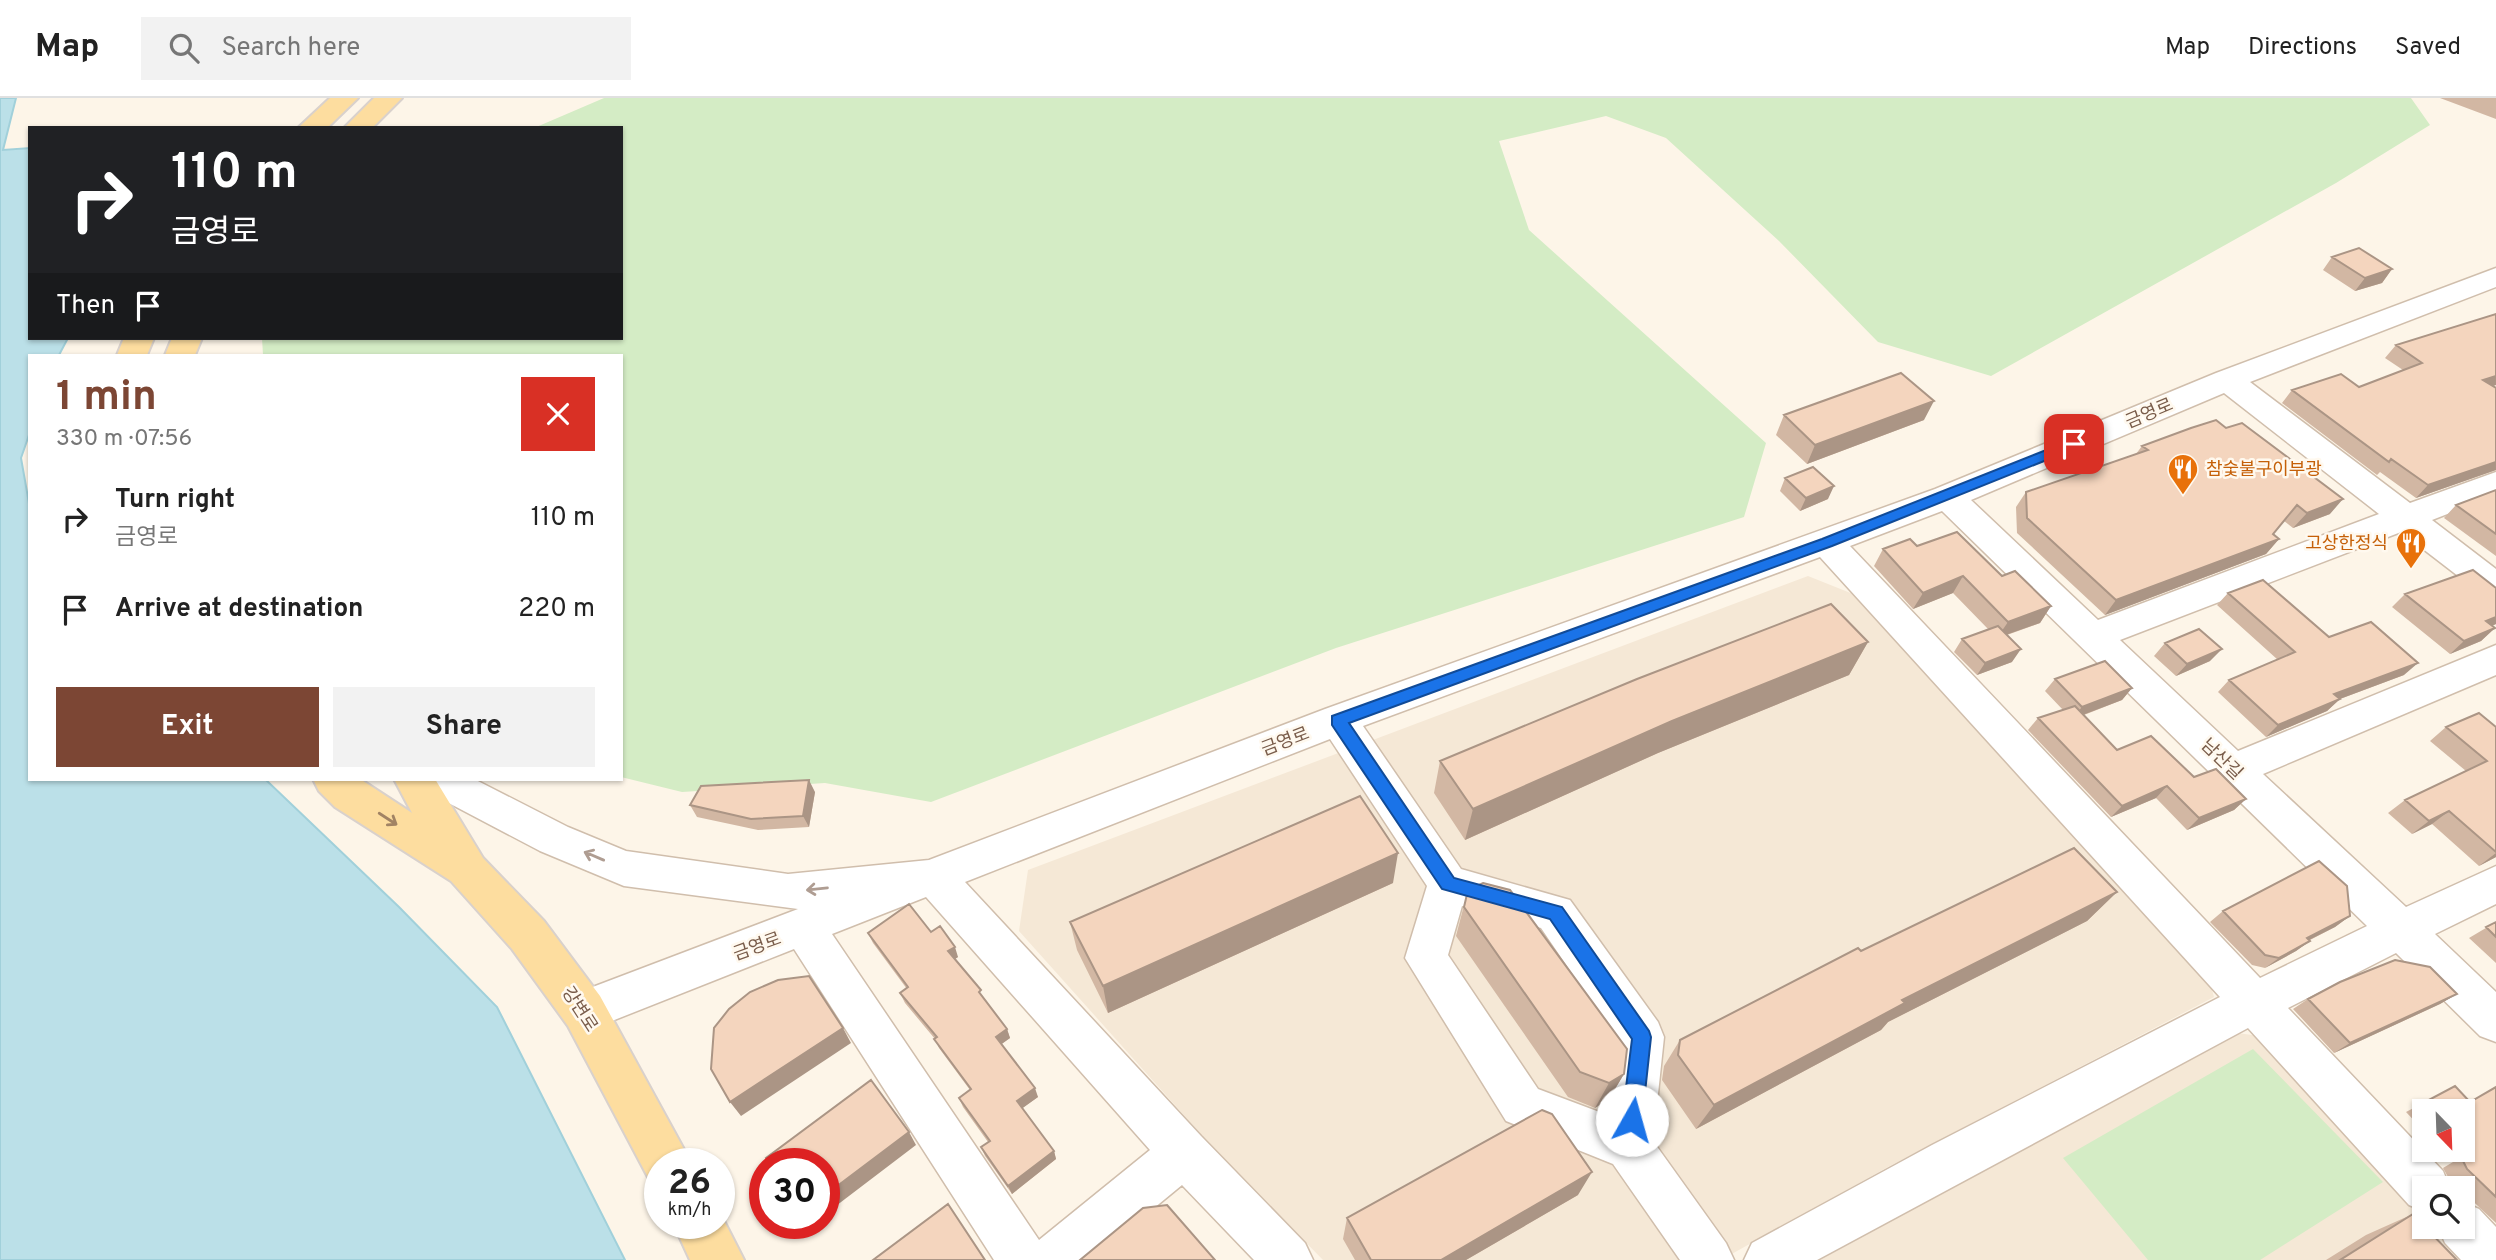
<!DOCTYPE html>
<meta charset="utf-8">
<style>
:root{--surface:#fff;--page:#f2f2f2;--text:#222;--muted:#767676;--line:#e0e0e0;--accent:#7c4634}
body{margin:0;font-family:Overpass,"Noto Sans KR",sans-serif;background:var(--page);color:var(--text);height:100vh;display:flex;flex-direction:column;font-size:26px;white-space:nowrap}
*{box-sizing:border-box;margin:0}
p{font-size:23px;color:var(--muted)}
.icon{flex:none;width:38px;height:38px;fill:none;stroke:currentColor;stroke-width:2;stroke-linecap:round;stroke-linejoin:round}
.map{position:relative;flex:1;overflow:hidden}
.drawer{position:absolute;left:28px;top:256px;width:595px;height:427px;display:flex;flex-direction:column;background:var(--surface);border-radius:0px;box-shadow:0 2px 5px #0004}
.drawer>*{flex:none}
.top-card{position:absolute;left:28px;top:28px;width:595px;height:214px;border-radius:0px;box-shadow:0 2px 5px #0004;background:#202124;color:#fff;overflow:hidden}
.needle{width:46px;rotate:157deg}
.tools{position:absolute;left:2412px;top:1001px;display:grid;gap:14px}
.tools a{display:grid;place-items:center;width:63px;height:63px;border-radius:0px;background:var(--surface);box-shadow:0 2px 5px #0004;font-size:35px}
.speed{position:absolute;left:644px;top:1050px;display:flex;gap:14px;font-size:35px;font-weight:700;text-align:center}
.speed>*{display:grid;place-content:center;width:91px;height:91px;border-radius:50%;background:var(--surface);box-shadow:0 2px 5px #0004;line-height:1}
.speed small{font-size:18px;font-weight:400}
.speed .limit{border:10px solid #d22;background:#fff;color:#111}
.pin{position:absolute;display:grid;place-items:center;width:60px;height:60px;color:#fff;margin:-30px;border-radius:14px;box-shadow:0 4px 10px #0006}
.me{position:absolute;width:77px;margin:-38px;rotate:7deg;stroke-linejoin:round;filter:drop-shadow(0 0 5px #0008)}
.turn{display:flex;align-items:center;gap:24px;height:147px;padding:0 28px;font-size:32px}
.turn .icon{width:91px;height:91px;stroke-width:2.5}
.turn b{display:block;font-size:49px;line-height:60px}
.then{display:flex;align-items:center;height:66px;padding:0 28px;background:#0003;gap:14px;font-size:26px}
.round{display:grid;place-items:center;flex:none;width:74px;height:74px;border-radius:0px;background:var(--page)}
.head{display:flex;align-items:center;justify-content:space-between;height:119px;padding:0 28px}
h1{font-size:42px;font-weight:700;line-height:52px;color:var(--accent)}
.primary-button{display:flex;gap:14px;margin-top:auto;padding:14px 28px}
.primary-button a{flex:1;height:80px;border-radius:0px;background:var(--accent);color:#fff;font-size:28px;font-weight:700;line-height:80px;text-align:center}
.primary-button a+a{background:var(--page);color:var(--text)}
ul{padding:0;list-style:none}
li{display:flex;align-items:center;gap:21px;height:91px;padding:0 28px}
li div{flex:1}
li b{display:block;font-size:26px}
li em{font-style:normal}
header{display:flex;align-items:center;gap:42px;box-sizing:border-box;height:98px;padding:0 35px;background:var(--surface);border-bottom:2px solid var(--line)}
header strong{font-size:33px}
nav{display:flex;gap:38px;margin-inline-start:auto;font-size:24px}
.search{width:490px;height:63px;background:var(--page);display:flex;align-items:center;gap:18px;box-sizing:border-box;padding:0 24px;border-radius:0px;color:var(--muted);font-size:26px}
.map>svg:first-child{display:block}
.residential{fill:#f5e8d6}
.green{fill:#d4ecc5}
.water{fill:#bbe0e8;stroke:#a1d0da;stroke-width:2}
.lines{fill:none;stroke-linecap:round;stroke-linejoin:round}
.minor-casing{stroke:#d0beac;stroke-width:3}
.major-casing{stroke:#d9d1cc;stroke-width:4}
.minor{fill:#fff;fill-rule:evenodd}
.major{fill:#fddd9f;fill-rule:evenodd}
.wall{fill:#d2b7a3}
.shaded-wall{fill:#ab9585}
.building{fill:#f4d5be;stroke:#ab9585;stroke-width:2}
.oneway{stroke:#a18364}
.oneway2{stroke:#af9d92}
.route{fill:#1a73e8;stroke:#114b97;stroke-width:2}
.labels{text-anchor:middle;stroke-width:5;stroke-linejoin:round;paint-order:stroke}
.street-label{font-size:18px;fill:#795c4a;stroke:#fff9ef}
.food-label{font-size:18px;fill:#c56008;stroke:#fff9ef;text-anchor:start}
</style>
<header>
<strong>Map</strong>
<div class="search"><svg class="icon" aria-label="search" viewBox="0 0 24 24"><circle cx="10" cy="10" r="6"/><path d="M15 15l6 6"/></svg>Search here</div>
<nav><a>Map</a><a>Directions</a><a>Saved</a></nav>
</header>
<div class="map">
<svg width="2496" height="1162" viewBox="0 0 2496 1162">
<rect width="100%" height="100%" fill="#fdf5e8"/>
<!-- residential -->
<path class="residential" d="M1808,478L1853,496L2208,877L2214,899L1886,1070L1721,1162H1323L1207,1043L1019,833L1028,772Z
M2237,935L2267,939L2424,1107V1129H2444L2475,1162H1813Z"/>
<!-- green -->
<path class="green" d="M604,0H2411L2430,27L2336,85L1991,278L1878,244L1779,143L1666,40L1606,18L1499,43L1529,132L1766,345L1744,419L1336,550L931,704L825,685L682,694L621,679V257H263L262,240H621V30H534Z
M2253,951L2383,1084L2260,1162H2148L2063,1060Z"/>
<!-- water -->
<path class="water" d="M0,0H16L3,52L30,50V240H68L59,257H30V334L21,360L30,411V681H265L399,809L497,909L625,1162H0Z"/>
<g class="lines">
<!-- minor casing -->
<g class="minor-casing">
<path id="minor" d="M2496,170V189L2250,284L2410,405L2496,374V397L2432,422L2496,471V502L2484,498L2401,434L2120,542L2238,653L2496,547V577L2263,676L2406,809L2496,768V806L2435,836L2496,894V944L2480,938L2396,855L2288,910L2443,1073L2450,1090H2424V1113L2409,1107L2248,930L1817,1162H1744L1752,1145L1932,1047L2220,899L1820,459L1363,628L1461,771L1570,802L1658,924L1664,939L1653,1043L1726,1145L1734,1162H1680L1613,1066L1506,1023L1405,860L1427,788L1330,641L965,784L1201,1038L1305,1145L1313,1162H1254L1182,1087L1091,1162H994L794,851L584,934L569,928L562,913L569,898L798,811L624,788L540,753L424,692L419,681H474L568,729L626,753L788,776L929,762L1325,611L1935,391L2216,275ZM2224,295L2379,416L2098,522L1971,402ZM1942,413L2367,828L2260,880L1850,448ZM926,799L1150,1052L1039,1142L832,836ZM1462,808L1541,830L1619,944L1610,1018L1538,991L1448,857Z
M2462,1104L2479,1111L2496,1129V1162H2461L2445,1145L2438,1129H2462Z"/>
</g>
<!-- major casing -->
<g class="major-casing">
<path id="major" d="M330,0H358L327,30H298Z
M374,0H402L372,30H344Z
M124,240H154L147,257H117Z
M172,240H202L195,257H165Z
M313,681H360L412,715L394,681H435L483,760L544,823L600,898L692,1066H660V1088L650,1083L568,928L512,851L451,783L335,709L319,693Z
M719,1113L744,1162H690L673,1125H719Z"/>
</g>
<!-- minor -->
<use href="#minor" class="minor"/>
<!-- major -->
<use href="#major" class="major"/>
</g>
<!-- wall -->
<path class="wall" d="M2440,0H2496V21Z
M2332,159L2392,171L2382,185L2355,193L2323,172Z
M2496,215V287L2493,288L2496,290V372L2416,400L2380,374L2377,377L2282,305L2292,292L2359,289L2403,272L2385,260L2396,247L2494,217Z
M1784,317L1924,322L1807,366L1776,337Z
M2226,330L2330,416L2293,430L2284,423L2273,436L2279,441L2266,456L2105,517L2017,435L2016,409L2026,394L2136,356L2142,348Z
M1785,380L1828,401L1800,413L1780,393Z
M2496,392V458L2444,420L2456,407Z
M1917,448L2051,508L2040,525L2007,537L2012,564L1977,577L1954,554L1962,541L1988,531L1953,495L1913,511L1874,468L1883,451Z
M2496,490V526L2492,528L2495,530L2481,543L2450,556L2392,509L2405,496Z
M2228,495L2329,539L2404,577L2340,601L2327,613L2266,639L2218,594L2229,582L2278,562L2217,507Z
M1868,544L1849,577L1658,655L1465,742L1434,695L1440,663Z
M2165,545L2210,563L2176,578L2154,558Z
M2055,581L2132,590L2122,602L2084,617L2117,652L2194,679L2246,701L2234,712L2187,732L2156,700L2111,719L2028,632L2038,620L2063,612L2045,593Z
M2446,629H2496V759L2479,768L2432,726L2412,736L2388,715L2405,702L2466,673L2430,643Z
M815,694L809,729L758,732L697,719L690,707Z
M1393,785L1108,915L1077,852L1070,824Z
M1468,792L1624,976L1609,1001L1595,1010L1568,999L1456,838Z
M2117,794L2087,823L1888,924L1881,932L1696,1031L1662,982L1664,968L1680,942L1861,853Z
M2223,813L2350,818L2335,829L2310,842V843L2296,853L2265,870L2252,867L2210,824Z
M2496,824V865L2469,840Z
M931,834L958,859L955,861L1007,931L1010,940L1001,946L1038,999L1022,1010L1054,1053L1056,1061L1012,1096L985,1058L981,1049L988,1044L963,1009L959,1000L970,992L939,950L935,941L905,905L900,895L907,891L873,845L868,835Z
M2457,896L2440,906L2334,955L2293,911L2308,901Z
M2455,988L2470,1004L2496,989V1125L2462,1093V1090H2460L2448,1079L2443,1070L2453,1064L2441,1052H2462V1013H2424V1033L2406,1014Z
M1578,1097L1466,1162H1355L1343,1141L1347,1120Z
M2413,1116L2457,1162H2326L2366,1137Z"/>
<!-- shaded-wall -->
<path class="shaded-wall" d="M2392,171L2382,185L2355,193L2365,180Z
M2496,278V287L2472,294L2483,282Z
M1934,303L1924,322L1807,366L1815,347Z
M2496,364V372L2416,400L2428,387Z
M1834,388L1828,401L1800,413L1806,400Z
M2343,401L2330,416L2293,430L2307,415Z
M2279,441L2266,456L2105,517L2116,502Z
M1963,478L1953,495L1913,511L1923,495Z
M2051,508L2040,525L1997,540L2008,524Z
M2496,519V526L2472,536L2486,523Z
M2495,530L2481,543L2450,556L2464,543Z
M1868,544L1849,577L1658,655L1465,742L1473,711L1672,623Z
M2021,551L2012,564L1977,577L1985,565Z
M2222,551L2210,563L2176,578L2187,566Z
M2418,565L2404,577L2321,608L2334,596Z
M2132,590L2122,602L2072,621L2082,609Z
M2340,601L2327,613L2266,639L2278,627Z
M809,682L815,694L809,729L803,718Z
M2167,688L2156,700L2111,719L2122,708Z
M2246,701L2234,712L2187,732L2199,720Z
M2449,713L2432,726L2412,736L2429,723Z
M1398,755L1393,785L1108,915L1103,888Z
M2496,755V759L2479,768Z
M2117,794L2087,823L1888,924L1881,932L1696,1031L1714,1007L1902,902Z
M2350,818L2335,829L2293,850L2307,840Z
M2310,843L2296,853L2265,870L2279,860Z
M955,849L958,859L952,863L948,853Z
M2457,896L2440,906L2334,955L2350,945Z
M843,930L851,945L741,1018L730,1004Z
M1007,931L1010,940L999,948L996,939Z
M1624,976L1609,1001L1595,1010L1609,985Z
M1035,990L1038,999L1020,1012L1017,1003Z
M909,1034L916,1047L824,1117V1098Z
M1054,1053L1056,1061L1012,1096L1008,1088Z
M1592,1074L1578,1097L1466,1162H1441Z"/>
<!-- building -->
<path class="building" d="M2359,150L2392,171L2365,180L2332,159Z
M2496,216V278L2483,282L2496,290V364L2428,387L2391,361L2389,364L2292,292L2341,276L2359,289L2422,265L2396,247Z
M1901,275L1934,303L1815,347L1784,317Z
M2216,322L2226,330L2242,325L2343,401L2307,415L2297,407L2273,436L2279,441L2116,502L2027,420L2026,394L2148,352L2142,348L2191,330Z
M1813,369L1834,388L1806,400L1785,380Z
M2496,392V436L2456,407Z
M1957,434L2002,478L2015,473L2051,508L2008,524L1963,478L1923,495L1883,451L1910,441L1917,448Z
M2473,472L2496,490V519L2486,523L2495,530L2464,543L2405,496Z
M2263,482L2329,539L2371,524L2418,565L2334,596L2340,601L2278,627L2229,582L2295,554L2228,495Z
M1831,506L1868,544L1672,623L1473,711L1440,663L1637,581Z
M1998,528L2021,551L1985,565L1962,541Z
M2199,531L2222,551L2187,566L2165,545Z
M2105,563L2132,590L2082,609L2055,581Z
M2075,608L2117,652L2151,638L2194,679L2216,671L2246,701L2199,720L2167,688L2122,708L2038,620Z
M2479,615L2496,629V754L2449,713L2429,723L2405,702L2487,663L2446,629Z
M809,682L803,718L751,721L690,707L701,688Z
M1360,698L1398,755L1103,888L1070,824Z
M2074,750L2117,794L1902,902L1905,905L1714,1007L1678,957L1680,942L1858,850L1861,853Z
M2319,763L2347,788L2350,818L2307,840L2310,843L2279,860L2265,857L2223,813Z
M1483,785L1510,792L1627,951L1624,976L1609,985L1580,974L1464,809L1468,792Z
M909,806L931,834L940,828L955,849L948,853L981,892L979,894L1007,931L996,939L1035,990L1017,1003L1054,1053L1008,1088L981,1049L990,1043L959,1000L971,991L934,941L937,939L900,895L908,889L868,835Z
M2496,824V839L2486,829Z
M2395,862L2430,869L2457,896L2350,945L2308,901L2340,884Z
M809,878L843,930L730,1004L711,971L714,930L729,911L750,894L778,882Z
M871,982L909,1034L824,1098V1066H770L766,1060Z
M2455,988L2470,1004L2496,989V1099L2467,1071L2462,1061L2471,1056L2462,1046V1013H2431L2423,1005Z
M1542,1012L1552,1016L1592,1074L1441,1162H1371L1347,1120Z
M948,1106L985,1162H873Z
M1167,1107L1215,1162H1080L1143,1110Z
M2413,1116L2424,1127V1129H2425L2457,1162H2340Z"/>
<!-- one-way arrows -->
<defs><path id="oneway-shaft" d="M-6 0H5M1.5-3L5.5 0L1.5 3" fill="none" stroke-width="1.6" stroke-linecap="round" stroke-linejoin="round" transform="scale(1.75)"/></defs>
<use class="oneway" href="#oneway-shaft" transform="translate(388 721) rotate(33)"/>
<g class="oneway2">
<use href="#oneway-shaft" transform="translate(594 758) rotate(-157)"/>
<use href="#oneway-shaft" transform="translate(817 791) rotate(174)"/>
</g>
<!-- route -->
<path class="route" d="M2074,341L2079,342V349L1832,448L1349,625L1454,780L1562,809L1649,933L1651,939L1642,1022L1639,1029L1632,1032L1625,1029L1622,1022L1632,941L1550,821L1442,791L1332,627V618L1822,441Z"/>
<!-- icons -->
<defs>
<g id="restaurant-pin" transform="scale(1.575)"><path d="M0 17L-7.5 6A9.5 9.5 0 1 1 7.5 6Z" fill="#e8710a" stroke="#fff9ef"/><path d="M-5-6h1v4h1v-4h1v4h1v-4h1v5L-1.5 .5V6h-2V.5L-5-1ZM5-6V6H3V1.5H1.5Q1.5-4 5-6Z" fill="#fff"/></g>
</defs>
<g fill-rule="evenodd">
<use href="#restaurant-pin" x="2183" y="371"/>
<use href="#restaurant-pin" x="2411" y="445"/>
</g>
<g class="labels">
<!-- street labels -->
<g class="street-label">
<text transform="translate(2149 315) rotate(-23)" y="6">금영로</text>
<text transform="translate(1285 643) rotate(-21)" y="6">금영로</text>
<text transform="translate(2222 661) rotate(44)" y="6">남산길</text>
<text transform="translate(757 848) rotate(-20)" y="6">금영로</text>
<text transform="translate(580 911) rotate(57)" y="6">강변로</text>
</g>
<!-- food labels -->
<g class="food-label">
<text x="2206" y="377">참숯불구이부광</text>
<text x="2388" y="451" text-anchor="end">고상한정식</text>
</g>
</g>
</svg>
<div class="tools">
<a><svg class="needle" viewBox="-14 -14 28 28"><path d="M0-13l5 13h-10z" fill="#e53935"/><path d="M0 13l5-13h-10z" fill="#767676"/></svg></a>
<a><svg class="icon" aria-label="search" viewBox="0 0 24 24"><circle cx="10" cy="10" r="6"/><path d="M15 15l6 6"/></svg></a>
</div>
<div class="speed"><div>26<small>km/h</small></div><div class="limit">30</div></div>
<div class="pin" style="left:2074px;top:346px;background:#d93025"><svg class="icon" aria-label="arrive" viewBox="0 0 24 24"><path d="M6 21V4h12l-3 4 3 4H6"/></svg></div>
<svg class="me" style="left:1632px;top:1022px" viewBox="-20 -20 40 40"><circle r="19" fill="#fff"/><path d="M0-13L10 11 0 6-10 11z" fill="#1a73e8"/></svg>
<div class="top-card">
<div class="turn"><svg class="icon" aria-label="right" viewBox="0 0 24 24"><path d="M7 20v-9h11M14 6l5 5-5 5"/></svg><div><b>110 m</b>금영로</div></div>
<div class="then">Then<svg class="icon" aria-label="arrive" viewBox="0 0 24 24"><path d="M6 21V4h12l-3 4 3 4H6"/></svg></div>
</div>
<section class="drawer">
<div class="head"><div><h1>1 min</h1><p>330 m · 07:56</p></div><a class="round" style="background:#d93025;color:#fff"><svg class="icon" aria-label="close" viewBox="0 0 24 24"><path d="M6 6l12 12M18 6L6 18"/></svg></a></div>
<ul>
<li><svg class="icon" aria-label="right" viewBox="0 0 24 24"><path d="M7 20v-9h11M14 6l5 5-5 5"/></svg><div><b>Turn right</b><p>금영로</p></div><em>110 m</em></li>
<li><svg class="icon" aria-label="arrive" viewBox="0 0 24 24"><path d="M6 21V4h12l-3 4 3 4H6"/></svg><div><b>Arrive at destination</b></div><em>220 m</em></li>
</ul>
<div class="primary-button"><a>Exit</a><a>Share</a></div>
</section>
</div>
